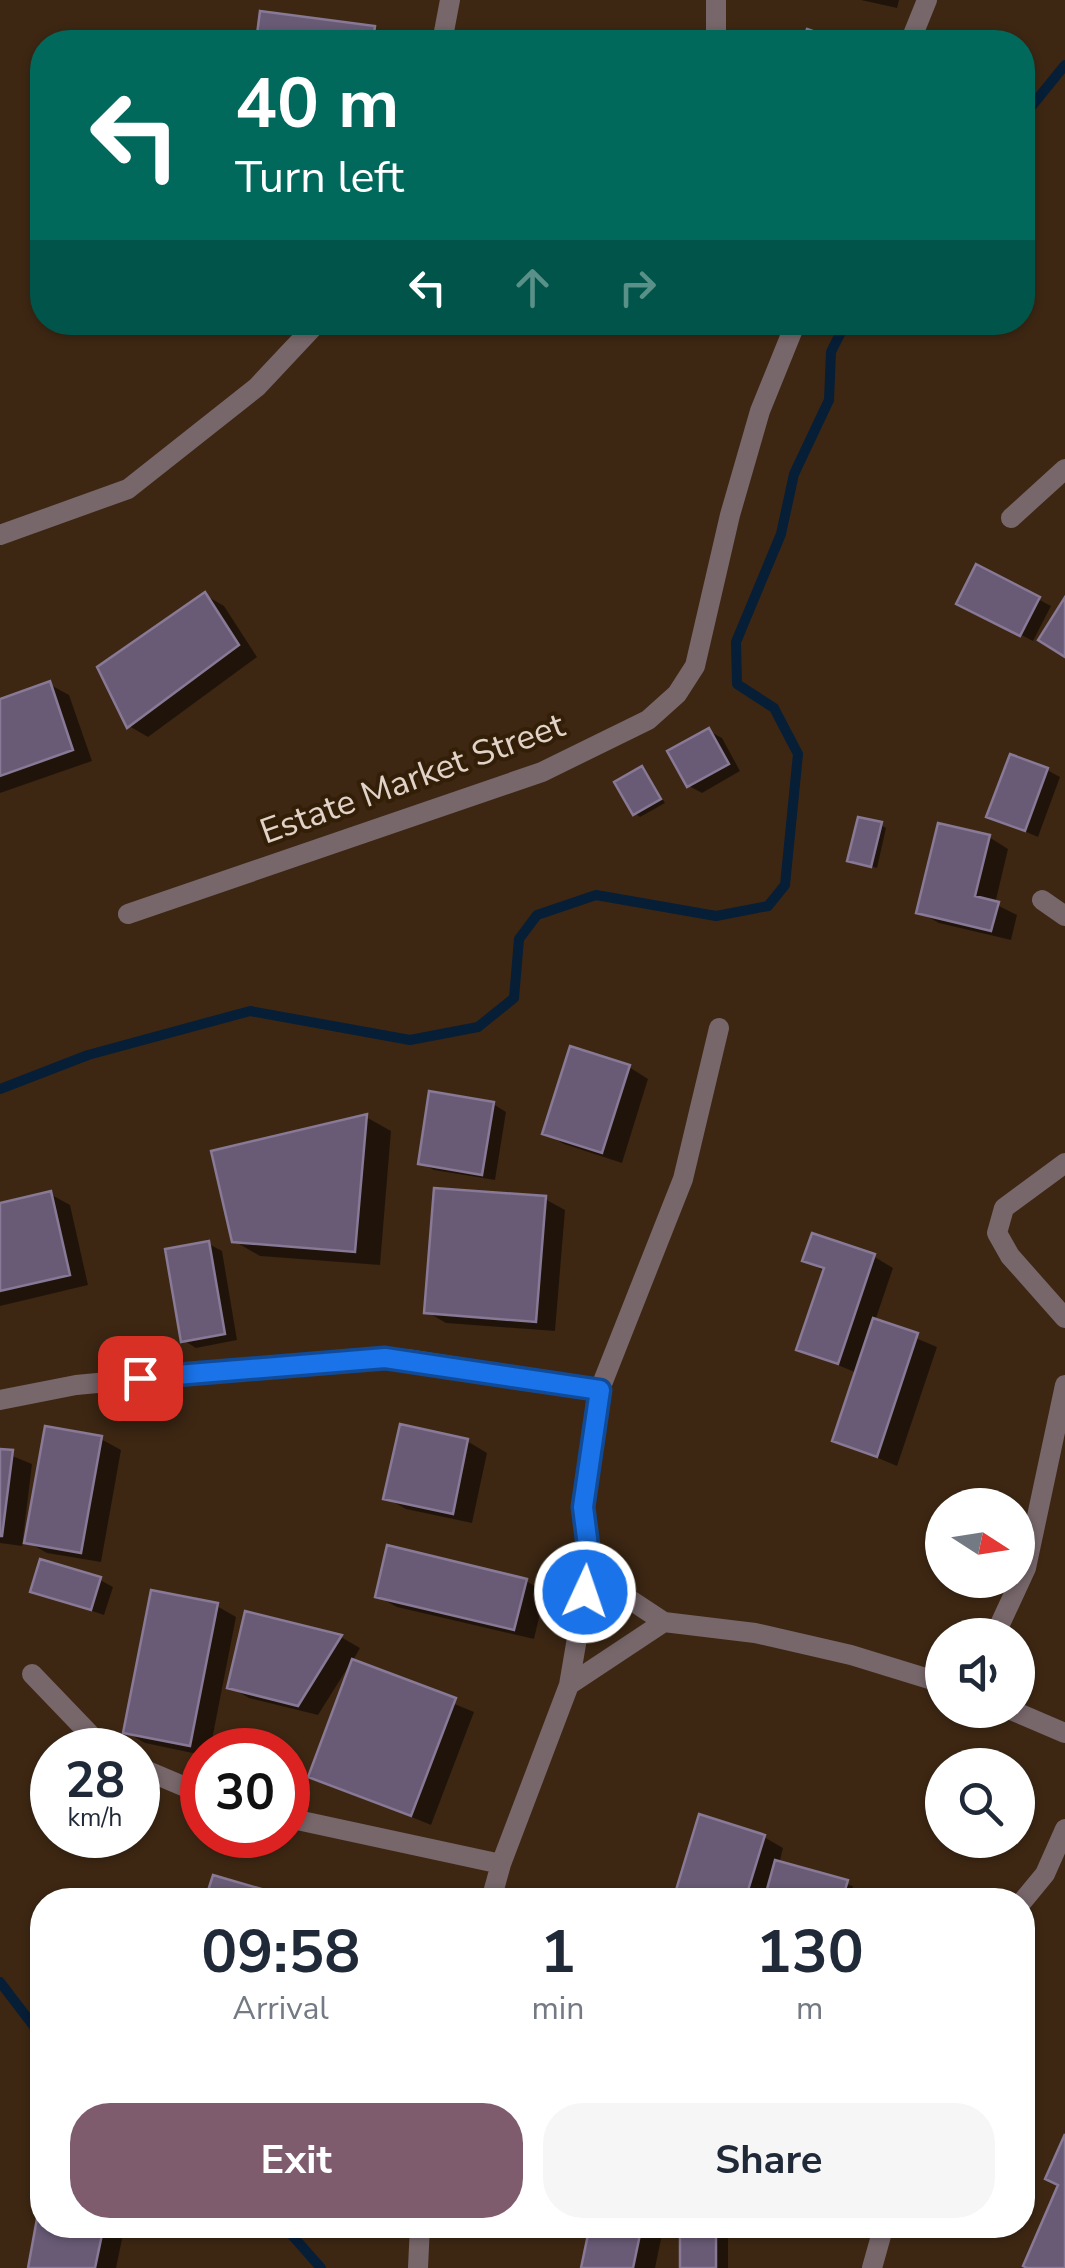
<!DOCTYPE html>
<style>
:root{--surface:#fff;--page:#f6f6f7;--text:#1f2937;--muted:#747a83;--accent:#7e5c6d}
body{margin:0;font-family:"Nunito Sans",sans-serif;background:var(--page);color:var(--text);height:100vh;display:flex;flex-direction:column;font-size:38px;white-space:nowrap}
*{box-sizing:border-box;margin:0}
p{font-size:32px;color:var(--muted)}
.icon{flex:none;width:55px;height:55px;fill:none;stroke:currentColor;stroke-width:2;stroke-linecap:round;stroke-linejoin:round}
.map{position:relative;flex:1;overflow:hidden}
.drawer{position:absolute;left:30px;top:1888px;width:1005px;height:350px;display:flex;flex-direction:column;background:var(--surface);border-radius:40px;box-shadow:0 2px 8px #0004}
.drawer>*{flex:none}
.guide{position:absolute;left:30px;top:30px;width:1005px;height:305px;border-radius:40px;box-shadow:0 2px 8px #0004;background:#00695c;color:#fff;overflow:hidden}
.needle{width:65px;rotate:102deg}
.tools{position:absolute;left:925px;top:1488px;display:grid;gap:20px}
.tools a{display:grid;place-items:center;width:110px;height:110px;border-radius:50%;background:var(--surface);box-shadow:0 2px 8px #0004;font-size:50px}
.speed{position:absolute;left:30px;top:1728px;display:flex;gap:20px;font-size:50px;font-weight:700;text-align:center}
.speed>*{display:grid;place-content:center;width:130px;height:130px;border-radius:50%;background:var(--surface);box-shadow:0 2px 8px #0004;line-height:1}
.speed small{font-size:25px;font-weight:400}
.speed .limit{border:15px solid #d22;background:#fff;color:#111}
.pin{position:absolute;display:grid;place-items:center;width:85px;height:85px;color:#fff;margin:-42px;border-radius:20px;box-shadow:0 5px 15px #0006}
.me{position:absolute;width:110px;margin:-55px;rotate:3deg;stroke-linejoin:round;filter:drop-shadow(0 0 8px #0008)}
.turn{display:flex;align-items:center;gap:35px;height:210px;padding:0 40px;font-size:45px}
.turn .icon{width:130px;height:130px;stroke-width:2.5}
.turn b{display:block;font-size:70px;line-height:85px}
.lanes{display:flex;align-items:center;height:95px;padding:0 40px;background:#0003;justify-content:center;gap:50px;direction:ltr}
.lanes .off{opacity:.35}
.eta{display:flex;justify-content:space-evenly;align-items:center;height:170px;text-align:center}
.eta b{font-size:60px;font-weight:700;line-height:70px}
.primary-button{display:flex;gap:20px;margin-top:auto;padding:20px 40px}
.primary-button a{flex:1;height:115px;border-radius:40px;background:var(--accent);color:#fff;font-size:40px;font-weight:700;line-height:115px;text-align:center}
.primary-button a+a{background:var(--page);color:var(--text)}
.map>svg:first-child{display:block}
.shadow{fill:#0007}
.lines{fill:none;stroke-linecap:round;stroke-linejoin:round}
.stream{stroke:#071e37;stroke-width:10}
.building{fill:#695b76;stroke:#887996;stroke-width:2.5}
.street{stroke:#77676b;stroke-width:20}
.route-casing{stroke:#114b97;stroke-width:25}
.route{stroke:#1a73e8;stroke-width:18}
.labels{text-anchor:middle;stroke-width:8;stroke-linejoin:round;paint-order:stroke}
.street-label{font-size:35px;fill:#e1d3c7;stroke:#331e08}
</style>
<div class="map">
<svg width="1065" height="2268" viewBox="0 0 1065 2268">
<rect width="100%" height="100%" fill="#3d2713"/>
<!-- shadow -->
<path class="shadow" d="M861,0H899L897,8Z
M263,14L374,28L393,42H259Z
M205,595L224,606L257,657L148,737L129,726Z
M1038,599L1051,606L1033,641L972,610Z
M49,684L69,695L92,761L0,793V701Z
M709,731L722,738L740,771L702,793L689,786Z
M642,768L665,803L640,817L635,813Z
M1047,770L1060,777L1038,837L989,816Z
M881,825L886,828L877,868L850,860Z
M989,837L1008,849L995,904L1017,915L1011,940L939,923L919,912Z
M629,1067L648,1079L622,1163L564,1144L545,1133Z
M493,1104L506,1112L495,1180L434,1170L421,1163Z
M366,1117L391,1131L380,1265L260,1256L234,1241Z
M50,1194L70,1205L88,1285L0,1306V1206Z
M545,1199L565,1210L555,1331L446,1323L427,1312Z
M209,1244L222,1251L237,1340L196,1348L183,1340Z
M873,1256L893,1268L875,1321L937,1347L897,1466L835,1440L857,1373L799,1349L825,1272L805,1260Z
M101,1439L121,1450L101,1562L47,1553L27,1542Z
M467,1441L487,1453L472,1523L406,1509L386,1498Z
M0,1451L32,1464L22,1546L0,1543Z
M100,1580L113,1587L104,1615L33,1591Z
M526,1581L545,1592L534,1639L397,1607L377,1596Z
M217,1606L236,1617L210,1750H202V1755L145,1743L126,1732Z
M247,1614L341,1637L360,1648L352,1662L474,1712L431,1825L311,1776L350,1664L318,1715L249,1698L230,1687Z
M764,1837L783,1848L779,1864L853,1886L849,1900H675Z
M42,2204V2225H125L116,2268H30Z
M592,2225H664L655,2268H583Z
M682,2225H728V2268H683Z"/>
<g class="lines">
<!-- stream -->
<path class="stream" d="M1022,118L1065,65
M0,1089L88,1055L250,1011L410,1040L478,1027L514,998L519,939L537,915L596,895L716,916L768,906L785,885L798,754L774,708L737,684L736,642L781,534L794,474L829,400L831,352L846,322
M0,1982L42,2037
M283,2225L321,2268"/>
</g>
<!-- building -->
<path class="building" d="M260,11L375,26L373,42H256Z
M807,29L844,42H802Z
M976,564L1040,597L1020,636L956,604Z
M205,592L239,645L127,728L97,667Z
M1065,597V657L1038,640Z
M50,681L73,750L0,776V699Z
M709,728L729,764L687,787L667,751Z
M1010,754L1048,768L1025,831L986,817Z
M642,766L661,799L633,815L614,782Z
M858,817L882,822L871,867L847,861Z
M938,823L990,835L975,896L999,902L991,931L916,913Z
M570,1046L630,1065L602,1153L542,1134Z
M429,1091L494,1102L482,1175L418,1164Z
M367,1114L355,1252L232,1242L211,1151Z
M434,1188L546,1196L536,1322L424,1313Z
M51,1191L70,1275L0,1291V1203Z
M812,1233L875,1254L838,1364L796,1350L824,1268L802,1261Z
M209,1241L225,1334L181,1342L165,1249Z
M873,1318L918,1333L877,1457L832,1441Z
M400,1424L468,1439L453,1514L383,1499Z
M45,1426L102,1436L81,1553L24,1543Z
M0,1449L13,1450L2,1536H0Z
M387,1545L527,1579L514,1630L375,1597Z
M40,1559L101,1577L91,1610L30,1592Z
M151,1590L218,1603L190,1746L123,1733Z
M245,1611L342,1635L298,1706L227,1688Z
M352,1659L456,1698L411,1816L308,1777Z
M699,1814L765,1835L745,1900H673Z
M775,1860L848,1880L842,1900H764Z
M213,1875L299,1900H205Z
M1065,2134V2268H1027L1023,2266L1058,2185L1045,2179Z
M42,2191V2225H104L95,2268H28Z
M590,2225H642L633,2268H581Z
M680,2225H716V2268H680Z"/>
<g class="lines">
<!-- street -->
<path class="street" d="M716,0V42
M442,42L450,0
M910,42L927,0
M1011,518L1065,469
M0,535L128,489L257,387L318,322
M1042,900L1065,916
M128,914L542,772L648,720L677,694L695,666L730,515L760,411L796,322
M1065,1163L1004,1208L997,1233L1010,1256L1065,1318
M0,1400L76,1385L364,1358L406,1359L600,1389
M590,1562L617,1591L664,1622L755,1633L851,1655L942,1683
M995,1635L1026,1568L1065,1385
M32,1674L105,1750
M569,1685L664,1622
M1011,1710L1065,1733
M138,1767L202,1794
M288,1818L501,1864L569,1685L590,1562L583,1507L600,1389L683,1179L719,1028
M491,1900L501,1864
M1022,1902L1045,1874L1065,1829
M418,2268L420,2225
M872,2268L884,2225"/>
</g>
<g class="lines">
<!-- route casing -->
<g class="route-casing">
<path id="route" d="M140,1378L385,1358L600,1390L583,1507L590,1562L585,1592"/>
</g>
<!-- route -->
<use href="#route" class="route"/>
</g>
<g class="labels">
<!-- street labels -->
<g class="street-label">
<text transform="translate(412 778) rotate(-20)" y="12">Estate Market Street</text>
</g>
</g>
</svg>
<div class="tools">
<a><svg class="needle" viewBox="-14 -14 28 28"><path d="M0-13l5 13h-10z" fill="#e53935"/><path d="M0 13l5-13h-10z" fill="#747a83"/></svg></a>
<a><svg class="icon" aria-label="sound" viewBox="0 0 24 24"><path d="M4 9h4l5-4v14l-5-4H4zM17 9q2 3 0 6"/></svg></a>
<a><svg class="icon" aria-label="search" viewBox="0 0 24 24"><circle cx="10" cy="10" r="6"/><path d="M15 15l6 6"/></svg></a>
</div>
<div class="speed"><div>28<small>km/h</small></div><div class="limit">30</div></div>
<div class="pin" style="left:140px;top:1378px;background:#d93025"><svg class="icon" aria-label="arrive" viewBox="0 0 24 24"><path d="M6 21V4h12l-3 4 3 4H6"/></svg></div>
<svg class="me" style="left:585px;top:1592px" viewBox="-20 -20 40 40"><circle r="17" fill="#1a73e8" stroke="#fff" stroke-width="3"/><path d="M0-11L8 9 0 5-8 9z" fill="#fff"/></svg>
<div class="guide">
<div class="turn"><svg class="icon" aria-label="left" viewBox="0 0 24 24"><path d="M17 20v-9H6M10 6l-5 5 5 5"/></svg><div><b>40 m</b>Turn left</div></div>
<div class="lanes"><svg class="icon" aria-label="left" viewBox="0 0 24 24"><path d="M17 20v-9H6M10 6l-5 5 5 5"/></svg><svg class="icon off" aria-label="ahead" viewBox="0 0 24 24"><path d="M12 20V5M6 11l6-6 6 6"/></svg><svg class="icon off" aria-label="right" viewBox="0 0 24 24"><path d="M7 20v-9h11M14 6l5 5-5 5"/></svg></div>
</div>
<section class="drawer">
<div class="eta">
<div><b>09:58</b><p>Arrival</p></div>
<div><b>1</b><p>min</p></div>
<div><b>130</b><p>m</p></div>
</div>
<div class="primary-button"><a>Exit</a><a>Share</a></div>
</section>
</div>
